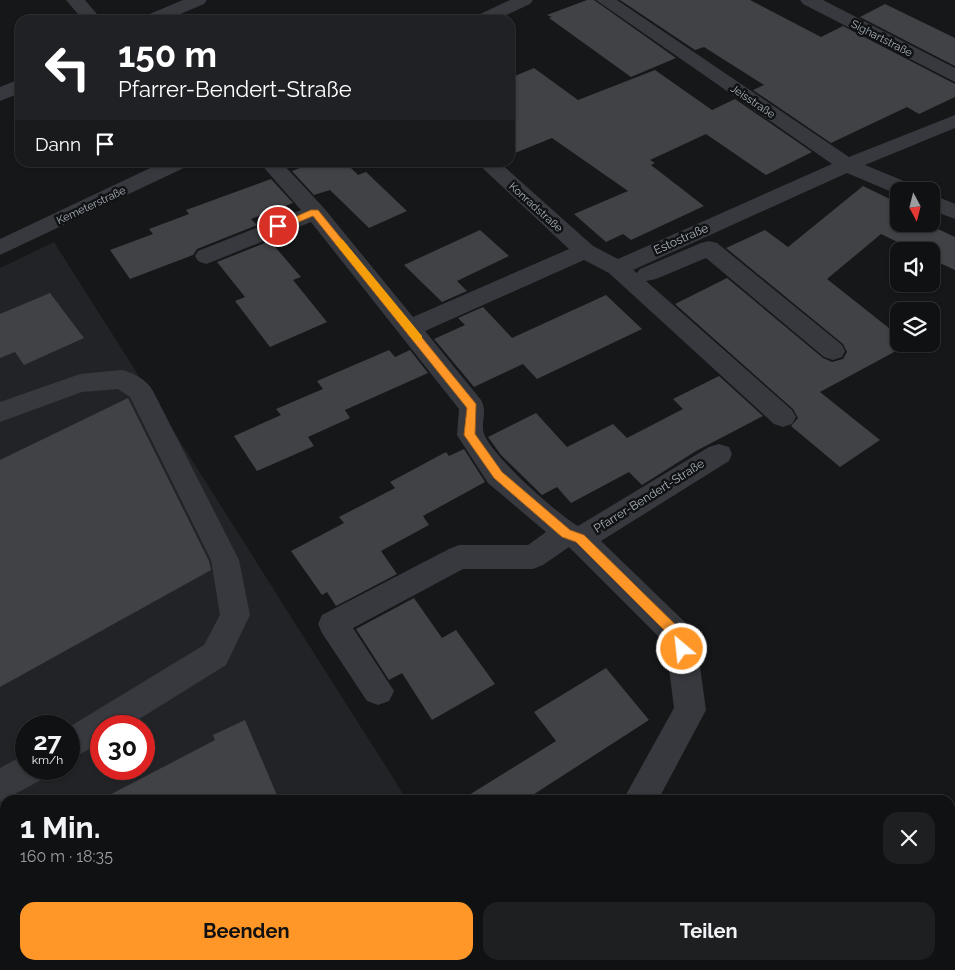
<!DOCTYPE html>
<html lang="de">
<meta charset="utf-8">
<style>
:root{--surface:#101113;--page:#1e1f21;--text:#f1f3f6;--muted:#9c9da0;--line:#303133;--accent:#ff9728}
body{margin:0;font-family:Raleway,sans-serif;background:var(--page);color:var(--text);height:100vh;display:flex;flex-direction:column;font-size:19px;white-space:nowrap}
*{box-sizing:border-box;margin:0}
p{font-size:16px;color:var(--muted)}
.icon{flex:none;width:28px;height:28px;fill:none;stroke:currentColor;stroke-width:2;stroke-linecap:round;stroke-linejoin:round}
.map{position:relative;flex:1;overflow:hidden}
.drawer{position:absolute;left:0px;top:795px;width:955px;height:175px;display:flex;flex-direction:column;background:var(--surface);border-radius:15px 15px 0 0;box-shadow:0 1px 4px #0004,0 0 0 1px var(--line)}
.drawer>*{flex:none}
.hud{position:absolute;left:15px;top:15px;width:500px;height:152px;border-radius:15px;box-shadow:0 1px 4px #0004,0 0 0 1px var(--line);background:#202124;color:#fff;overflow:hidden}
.needle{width:32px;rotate:173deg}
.buttons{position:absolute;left:890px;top:182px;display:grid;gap:10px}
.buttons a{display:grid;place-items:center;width:50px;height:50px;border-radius:10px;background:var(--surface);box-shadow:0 1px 4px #0004,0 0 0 1px var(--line);font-size:25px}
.speed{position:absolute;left:15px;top:715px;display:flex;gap:10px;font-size:25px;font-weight:700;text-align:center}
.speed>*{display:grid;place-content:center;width:65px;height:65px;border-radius:50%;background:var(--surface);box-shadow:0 1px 4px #0004,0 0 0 1px var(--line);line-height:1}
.speed small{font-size:12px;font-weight:400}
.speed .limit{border:8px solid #d22;background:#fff;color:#111}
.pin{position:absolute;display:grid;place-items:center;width:42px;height:42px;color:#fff;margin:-21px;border:2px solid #fff;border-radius:50%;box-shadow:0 1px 5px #0007}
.me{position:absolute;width:55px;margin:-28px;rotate:332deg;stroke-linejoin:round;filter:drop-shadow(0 0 4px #0008)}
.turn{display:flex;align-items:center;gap:18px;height:105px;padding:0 20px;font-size:22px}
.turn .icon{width:65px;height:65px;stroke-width:2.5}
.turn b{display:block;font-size:35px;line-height:42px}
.then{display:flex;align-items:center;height:48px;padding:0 20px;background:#0003;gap:10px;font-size:19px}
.round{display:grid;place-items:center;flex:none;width:52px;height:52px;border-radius:15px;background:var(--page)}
.summary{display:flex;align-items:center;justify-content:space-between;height:85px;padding:0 20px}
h1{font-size:30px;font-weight:700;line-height:38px}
.action{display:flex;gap:10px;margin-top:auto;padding:10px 20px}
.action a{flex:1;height:58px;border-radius:15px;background:var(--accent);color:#111;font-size:20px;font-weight:700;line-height:58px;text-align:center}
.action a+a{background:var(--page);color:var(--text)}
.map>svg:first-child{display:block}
.built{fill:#222326;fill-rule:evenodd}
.building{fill:#404246}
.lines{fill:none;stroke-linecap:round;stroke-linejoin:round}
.minor{fill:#37393e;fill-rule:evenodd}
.route{fill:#ff9728;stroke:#a6621a}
.slow{fill:#f59e0b}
.labels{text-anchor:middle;stroke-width:5;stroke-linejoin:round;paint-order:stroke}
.far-street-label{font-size:11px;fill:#a7b0ba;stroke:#111214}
.street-label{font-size:12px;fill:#a7b0ba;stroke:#111214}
</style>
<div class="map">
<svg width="955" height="970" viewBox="0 0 955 970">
<rect width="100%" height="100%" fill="#161719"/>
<!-- built -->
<path class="built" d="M54,242L407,800H5V965H511L513,970H0V268ZM26,726H69V769H26ZM101,726H144V769H101Z"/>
<!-- building -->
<path class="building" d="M587,0H594L676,58L631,77L549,18L552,17L547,15Z
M620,0H750L821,37L843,26L955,84V97L919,114L907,107L831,143L753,90L764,85L704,47L695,50Z
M885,4L955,38V66L860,17Z
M534,68L578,100L655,70L712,110L735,99L812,152L766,175L706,134L650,160L655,163L651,165L704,206L631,240L623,234L606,242L574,214L628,191L552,138L510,155V78Z
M315,162H345L358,175L366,172L407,211L369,228L330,190L314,195L292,171Z
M271,179L293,203L251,219L257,225L197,249L193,255L130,279L110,250L153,234L149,229L189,214L186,210Z
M863,186L898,203L893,207L899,210V224H927L955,237V270L931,259V251H916L881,234L827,279L899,336V344H909L820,392L880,440L840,467L791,426L798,418L793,409L675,304L727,278L823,358L832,362L843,359L847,352L843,344L726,248L765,230L788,247Z
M480,230L509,256L457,281L467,291L442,302L404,265Z
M270,241L301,277L293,280L327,322L270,347L235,301L245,297L217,262Z
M50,293L84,338L24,365L15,352L0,358V314Z
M606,295L642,329L537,379L523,364L474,387L434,339L465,325L458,318L483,307L512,338Z
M389,350L395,357L410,350L428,373L345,410L350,418L308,437L314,446L257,471L234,436L281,415L276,409L323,389L317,381Z
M719,376L763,416L696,451L642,485L629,472L571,503L557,487L542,495L501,455L488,437L536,413L567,447L613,424L627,438L683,409L673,399Z
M128,398L209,561L211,570L0,687V460Z
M464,449L485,482L423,516L429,525L381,551L397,574L336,606L327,592L322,595L291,551L344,523L339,517L395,488L390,482L446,452L449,456Z
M414,598L442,638L456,630L495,684L432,720L402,673L389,680L356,629Z
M606,668L649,720L525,800H461L556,741L534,712Z
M245,720L279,800H100L215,740L213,735Z"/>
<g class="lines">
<!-- minor -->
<path class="minor" d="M66,0H85L102,20H83Z
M183,0H207L204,4L166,20H142L145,16Z
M510,0H533L530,4L496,20H473L476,16Z
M596,0H617L849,157L955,115V128L865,165L916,186L919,191H899V195L847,173L633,270L637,273L640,269L701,243L709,241L717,243L842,345L845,351L842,357L833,360L824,357L706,258L656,279L646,281L792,410L796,417L792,424L783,427L774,424L609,273L584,260L425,331L481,400C488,412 480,423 484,434C492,456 557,514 578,526L709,447L719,444L729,447L732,454L729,461L601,541L692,629L696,638L706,710L658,800H623L674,708L666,644L569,547L543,565L533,569H463L353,628L394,691L389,701L378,705L367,701L322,633L318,624L322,615L449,549L459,545H528L546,532L488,483L457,435L459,409L311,222L214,261L206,264L198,261L195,256L198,251L301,210L259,162H281L323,207L413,317L569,249L476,162H499L593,246L618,259L832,164Z
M800,0H823L955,68V82L803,4Z
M20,79V93L0,101V87Z
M163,162H191L188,166L0,255V239Z
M931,194L955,204V219L931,210Z
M122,370C134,373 147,380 153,391L239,560L250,615L226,665L128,726H101V743L69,760V727L204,645L220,615L211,560L130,397L118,389L82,392L0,422V402L80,374Z
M26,754V769H45L41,780L0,802V768Z
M507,965H547L544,970H505Z"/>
</g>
<!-- route -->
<path class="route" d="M311,210H318L476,404L475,434L502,472L570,530L584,535L685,634L688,649L687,653H677L674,640L576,542L562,537L494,478L464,435L467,408L313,216L282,229L274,226Z"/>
<!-- slow -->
<path class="slow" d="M339,239L343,240L422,336V341H414L336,244L335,242Z"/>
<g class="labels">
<!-- far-street labels -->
<g class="far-street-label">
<text transform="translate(882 38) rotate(27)" y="4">Sighartstraße</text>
<text transform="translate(753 101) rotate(34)" y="4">Jeisstraße</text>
<text transform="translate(91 205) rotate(-25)" y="4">Kemeterstraße</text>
<text transform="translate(536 207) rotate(42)" y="4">Konradstraße</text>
</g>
<!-- street labels -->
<g class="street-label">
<text transform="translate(681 239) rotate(-24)" y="4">Estostraße</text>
<text transform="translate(649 496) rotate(-32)" y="4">Pfarrer-Bendert-Straße</text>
</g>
</g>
</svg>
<div class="buttons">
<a><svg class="needle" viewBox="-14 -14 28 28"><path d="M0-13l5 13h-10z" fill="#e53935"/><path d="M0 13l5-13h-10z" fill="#9c9da0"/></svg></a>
<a><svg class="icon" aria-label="sound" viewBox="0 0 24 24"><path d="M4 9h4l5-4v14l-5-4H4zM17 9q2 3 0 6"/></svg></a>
<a><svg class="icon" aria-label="layers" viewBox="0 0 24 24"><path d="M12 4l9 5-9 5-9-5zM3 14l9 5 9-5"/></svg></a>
</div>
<div class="speed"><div>27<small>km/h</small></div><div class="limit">30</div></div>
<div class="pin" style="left:278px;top:226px;background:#d93025"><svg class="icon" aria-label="arrive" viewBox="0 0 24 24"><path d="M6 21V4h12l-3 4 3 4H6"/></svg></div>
<svg class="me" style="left:682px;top:649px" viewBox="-20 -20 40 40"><circle r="17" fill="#ff9728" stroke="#fff" stroke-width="3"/><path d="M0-11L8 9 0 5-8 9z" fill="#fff"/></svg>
<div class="hud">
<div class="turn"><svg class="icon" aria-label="left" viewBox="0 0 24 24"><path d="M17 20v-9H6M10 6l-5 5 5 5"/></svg><div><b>150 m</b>Pfarrer-Bendert-Straße</div></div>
<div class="then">Dann<svg class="icon" aria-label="arrive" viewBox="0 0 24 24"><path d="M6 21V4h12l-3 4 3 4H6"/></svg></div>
</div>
<section class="drawer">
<div class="summary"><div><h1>1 Min.</h1><p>160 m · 18:35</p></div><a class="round"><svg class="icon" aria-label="close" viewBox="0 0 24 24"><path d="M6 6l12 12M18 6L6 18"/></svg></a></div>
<div class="action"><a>Beenden</a><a>Teilen</a></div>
</section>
</div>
